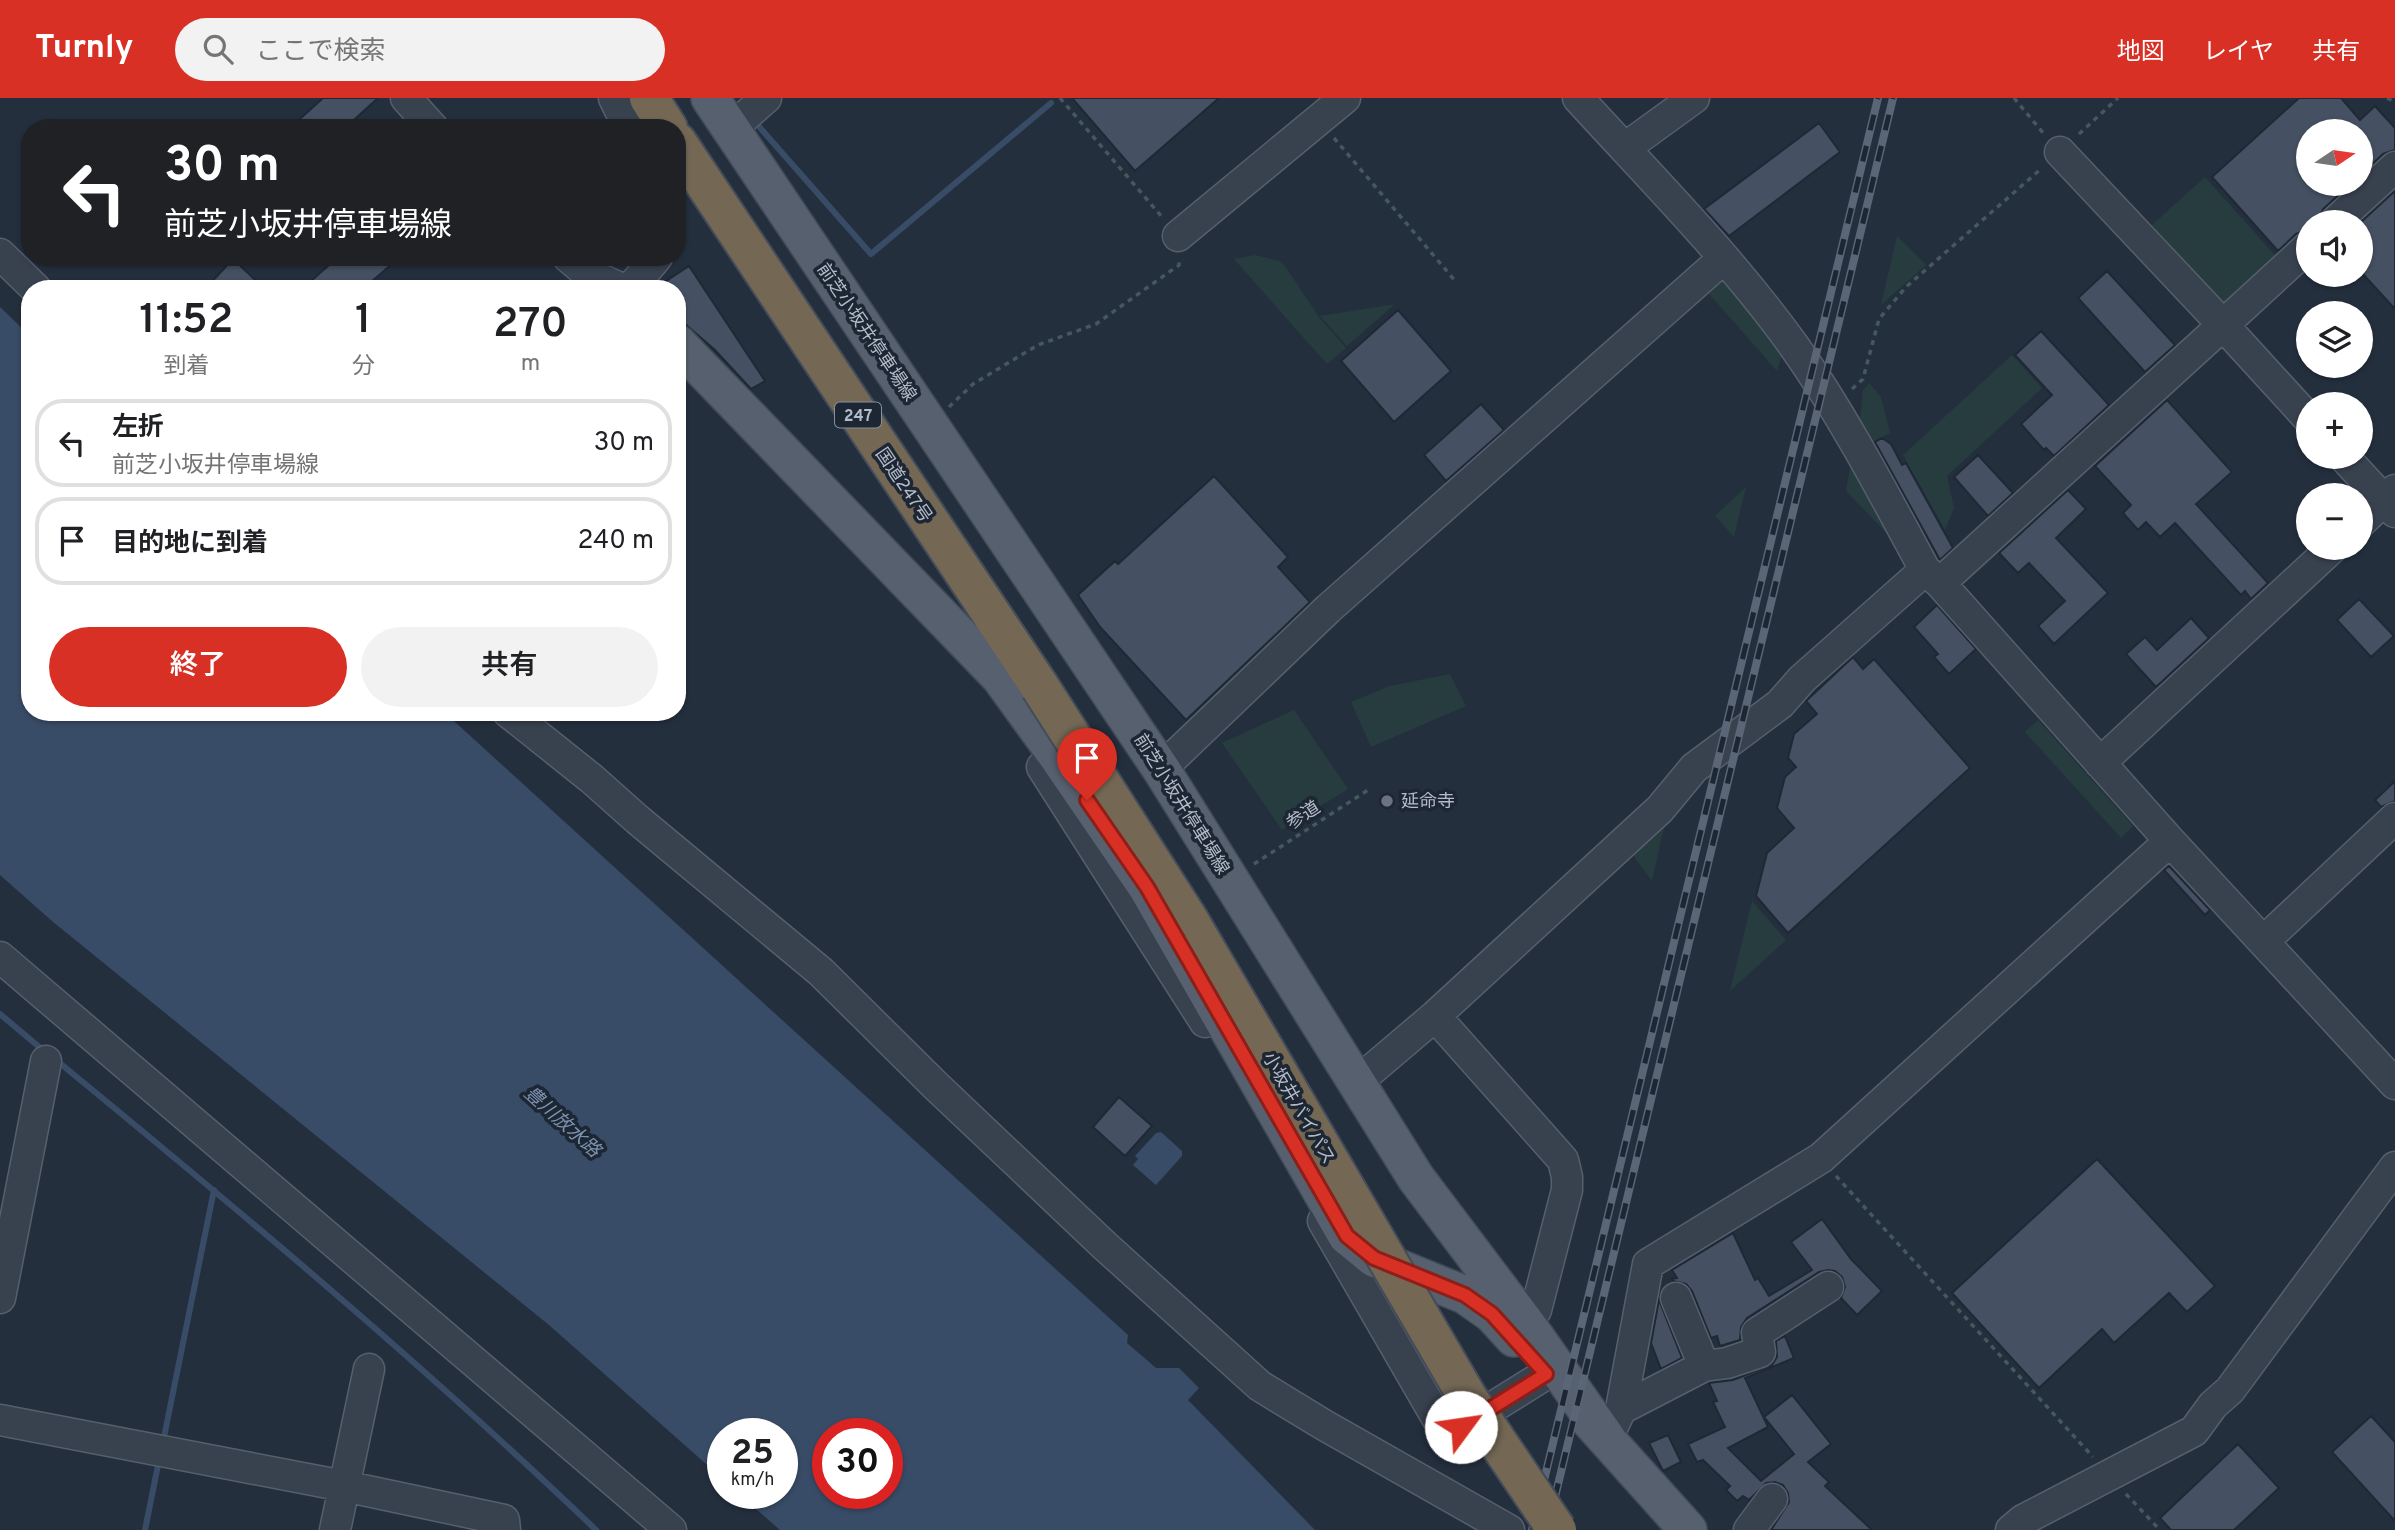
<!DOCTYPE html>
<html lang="ja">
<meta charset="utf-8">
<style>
:root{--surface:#fff;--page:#f2f2f2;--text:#202124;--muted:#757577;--line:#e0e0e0;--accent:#d93025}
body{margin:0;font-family:Overpass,"Noto Sans JP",sans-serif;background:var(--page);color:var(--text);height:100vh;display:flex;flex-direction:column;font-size:26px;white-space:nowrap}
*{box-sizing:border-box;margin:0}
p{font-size:23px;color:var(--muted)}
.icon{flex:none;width:38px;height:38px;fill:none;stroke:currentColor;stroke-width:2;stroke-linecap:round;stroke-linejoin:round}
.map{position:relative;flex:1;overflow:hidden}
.details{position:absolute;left:21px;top:182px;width:665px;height:441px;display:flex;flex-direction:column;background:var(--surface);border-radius:28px;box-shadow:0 2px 5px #0004}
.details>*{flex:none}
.banner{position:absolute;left:21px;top:21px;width:665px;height:147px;border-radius:28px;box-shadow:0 2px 5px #0004;background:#202124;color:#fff;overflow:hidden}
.needle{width:46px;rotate:77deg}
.fabs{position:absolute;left:2296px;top:21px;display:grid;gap:14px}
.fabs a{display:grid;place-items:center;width:77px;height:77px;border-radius:50%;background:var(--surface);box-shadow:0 2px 5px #0004;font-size:35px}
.speed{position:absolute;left:707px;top:1320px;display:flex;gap:14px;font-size:35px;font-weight:700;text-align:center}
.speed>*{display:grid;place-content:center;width:91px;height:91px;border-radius:50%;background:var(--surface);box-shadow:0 2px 5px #0004;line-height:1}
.speed small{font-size:18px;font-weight:400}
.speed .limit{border:10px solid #d22;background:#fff;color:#111}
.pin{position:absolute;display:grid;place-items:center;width:60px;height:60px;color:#fff;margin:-72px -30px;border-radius:50% 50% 50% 0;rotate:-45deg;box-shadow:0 0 7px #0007}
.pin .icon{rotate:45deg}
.me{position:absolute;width:77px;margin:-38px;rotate:59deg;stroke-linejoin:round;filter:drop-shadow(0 0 5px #0008)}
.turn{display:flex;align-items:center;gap:24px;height:147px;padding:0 28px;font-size:32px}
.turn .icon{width:91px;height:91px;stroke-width:2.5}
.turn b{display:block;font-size:49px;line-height:60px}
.eta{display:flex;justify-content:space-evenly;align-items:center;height:119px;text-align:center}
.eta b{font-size:42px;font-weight:600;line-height:49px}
.primary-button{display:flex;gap:14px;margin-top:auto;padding:14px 28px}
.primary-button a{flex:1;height:80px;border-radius:42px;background:var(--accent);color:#fff;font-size:28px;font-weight:600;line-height:80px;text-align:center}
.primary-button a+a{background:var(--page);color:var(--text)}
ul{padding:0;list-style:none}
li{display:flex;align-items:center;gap:21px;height:88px;margin:0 14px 10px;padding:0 14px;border:4px solid var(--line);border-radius:28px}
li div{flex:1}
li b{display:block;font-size:26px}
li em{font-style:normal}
header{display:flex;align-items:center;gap:42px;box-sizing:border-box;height:98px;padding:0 35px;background:var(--accent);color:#fff}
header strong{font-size:33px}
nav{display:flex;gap:38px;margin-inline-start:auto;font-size:24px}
.search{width:490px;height:63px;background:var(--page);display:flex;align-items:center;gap:18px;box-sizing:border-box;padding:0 24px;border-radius:38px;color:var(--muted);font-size:26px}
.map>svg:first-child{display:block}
.green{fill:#263c3f}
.water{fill:#394c67;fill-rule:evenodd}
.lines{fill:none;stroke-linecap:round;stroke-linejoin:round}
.stream{stroke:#394c67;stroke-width:6}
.building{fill:#455162;stroke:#1f2835;stroke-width:2}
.minor-casing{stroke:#565f6c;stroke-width:33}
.major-casing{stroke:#414a57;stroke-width:40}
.highway-casing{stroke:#434c59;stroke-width:42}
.path{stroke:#44595c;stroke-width:3.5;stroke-dasharray:5 5;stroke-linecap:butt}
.minor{stroke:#38414e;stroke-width:30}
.major{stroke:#56606e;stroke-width:37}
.highway{stroke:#746855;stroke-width:38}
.rail-casing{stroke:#5a6575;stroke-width:8}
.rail{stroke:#1d2633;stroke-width:5;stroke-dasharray:16;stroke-linecap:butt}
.highway-bridge-casing{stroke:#434c59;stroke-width:42;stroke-linecap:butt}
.highway-bridge{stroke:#746855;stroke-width:38}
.route-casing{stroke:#8d1f18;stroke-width:18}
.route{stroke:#d93025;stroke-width:12}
.worship-dot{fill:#6b7280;stroke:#1d2633;stroke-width:2.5}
.labels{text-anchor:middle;stroke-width:7;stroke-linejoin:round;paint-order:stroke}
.shield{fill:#1d2633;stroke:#878f9c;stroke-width:2}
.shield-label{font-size:16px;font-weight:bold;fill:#b4bcc9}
.street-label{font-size:18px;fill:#b4bcc9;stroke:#1d2633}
.poi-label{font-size:18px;fill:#b4bcc9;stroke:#1d2633;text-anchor:start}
.water-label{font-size:19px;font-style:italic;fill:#7c92b1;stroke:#1d2633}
</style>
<header>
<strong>Turnly</strong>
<div class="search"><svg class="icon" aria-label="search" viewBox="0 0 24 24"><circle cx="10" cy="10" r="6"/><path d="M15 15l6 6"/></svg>ここで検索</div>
<nav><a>地図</a><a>レイヤ</a><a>共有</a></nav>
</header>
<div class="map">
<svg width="2395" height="1432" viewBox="0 0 2395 1432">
<rect width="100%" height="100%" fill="#242f3e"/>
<!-- green -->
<path class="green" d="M2205,79L2281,164L2219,220L2143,135Z
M1897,138L1926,167L1881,207Z
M1255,157L1279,163L1285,168L1319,219L1346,250L1327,266L1234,161Z
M1723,174L1785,247L1777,273L1704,190Z
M1395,206L1347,248L1320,218Z
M2012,257L2042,290L1947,378L1954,410L1945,432L1903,357Z
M1869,285L1881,299L1890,335L1864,349L1858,338L1863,292Z
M1852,358L1899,448L1846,393Z
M1746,389L1734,439L1715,418Z
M1450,576L1466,608L1371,649L1351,604L1390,588Z
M1294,612L1348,691L1282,732L1222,645Z
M2038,622L2133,728L2121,740L2025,634Z
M1666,720L1652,783L1629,752Z
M1752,803L1786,842L1730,893Z"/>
<!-- water -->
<path class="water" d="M0,209L30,238V614H444L1128,1237L1127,1245L1156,1270H1179L1199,1290L1188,1302L1315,1432H780L738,1395H782V1335H723V1381L549,1227L52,823L0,777ZM828,1335H887V1395H828Z
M1161,1034L1182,1053V1058L1156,1087L1133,1067L1138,1061L1135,1058L1156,1035Z"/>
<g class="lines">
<!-- stream -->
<path class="stream" d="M755,24L871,156L1051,5
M0,916L44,953
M56,962C240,1113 424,1267 596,1432
M163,1344L214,1092
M145,1432L159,1362"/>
</g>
<!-- building -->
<path class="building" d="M323,0H378L345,30H290Z
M1072,0H1219L1135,73Z
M2299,0H2341L2360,22L2375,8L2395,30V52L2383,56L2361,77V33H2308V86H2351L2323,111L2318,124H2308V132L2296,136L2278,153L2212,79Z
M1819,25L1840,54L1729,138L1704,111Z
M2395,93V211L2361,174V124Z
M338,159H400L363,191H302Z
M233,161L265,191H205Z
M689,168L765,283L751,291L715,252L685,226L677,214V191H654Z
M2107,173L2175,247L2145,274L2078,200Z
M1398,212L1451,273L1394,324L1341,263Z
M2041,233L2109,307L2054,358L2046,350L2044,352L2021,326L2052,297L2015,257Z
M2167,302L2232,374L2196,406L2268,485L2251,501L2245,493L2241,497L2175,425L2160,439L2146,424L2138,432L2123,415L2131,407L2095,368Z
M1481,306L1504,332L1446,383L1424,357Z
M1882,340L1891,346L1902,367L1906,365L1953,450L1940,462L1875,344Z
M1978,357L2013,395L1988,418L1954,379Z
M1214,378L1288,459L1278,469L1310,504L1186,622L1100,529L1078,497L1115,463L1118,466Z
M2068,392L2086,411L2056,440L2108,495L2054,546L2038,528L2065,503L2029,465L2018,475L1999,455Z
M2359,501L2394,538L2371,559L2337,522Z
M1937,507L1976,551L1949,576L1934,559L1938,556L1914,529Z
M2191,520L2209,540L2156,589L2126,556L2145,539L2157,552Z
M1853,559L1863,571L1874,561L1970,670L1788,835L1756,798L1767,755L1794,730L1777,710L1785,679L1796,669L1788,660L1794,636L1817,616L1806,603Z
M2395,683V703L2381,709L2375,702Z
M2169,768L2210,812L2205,817L2164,772Z
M1119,999L1152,1028L1125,1058L1093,1029Z
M2097,1061L2215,1188L2187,1214L2169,1195L2114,1245L2102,1231L2039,1290L1952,1195Z
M1822,1121L1851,1161L1882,1193L1857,1217L1841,1200L1845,1189L1842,1179L1835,1173L1828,1172L1819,1174L1747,1220L1741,1229L1740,1242L1720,1248L1717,1238L1711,1240L1692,1193L1686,1186L1673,1183L1672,1181L1677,1180L1672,1172L1733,1135L1755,1182L1758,1180L1769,1198L1812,1172L1791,1144Z
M1659,1202L1682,1260L1661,1271L1651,1245Z
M1785,1238L1794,1260L1745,1280L1768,1329L1728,1350L1761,1383L1794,1356L1764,1319L1792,1297L1831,1346L1808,1364L1829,1384L1825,1388L1872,1432H1771L1789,1404L1788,1395L1783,1387L1775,1384L1766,1385L1749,1402L1743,1398L1737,1403L1726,1392L1730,1388L1703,1362L1697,1364L1688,1346L1725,1329L1713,1304L1717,1303L1709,1285L1733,1282L1772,1267L1777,1259L1776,1243Z
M2371,1318L2395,1344V1423L2332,1354Z
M1668,1337L1681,1364L1663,1373L1649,1345Z
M2238,1346L2279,1390L2234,1432H2171L2160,1420Z"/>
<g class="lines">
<!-- minor casing -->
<g class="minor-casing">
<path id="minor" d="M406,0L433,30
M614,0L629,30
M1578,0C1652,81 1730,159 1794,248C1844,319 1884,396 1925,472L1940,485L2170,743L2395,986
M731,31L766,0
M1625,50L1694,0
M2335,124L2395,69
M1178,138L1345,0
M2308,149L2223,227L2308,320
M0,156L36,191
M568,159L587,175L622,191
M630,191L657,159
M2344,359L2395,414
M2361,424L2395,392
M1940,485L2223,227L2060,54
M508,614L592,681L638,722L821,874L935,987L1105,1148L1260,1288L1324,1327L1509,1432
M1058,659L1042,669L1205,924
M2100,665L2332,450
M1161,671L1328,511L1724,160
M2264,843L2395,720
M0,859L671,1432
M1435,918L1563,1062L1567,1079V1092L1536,1212L1527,1227
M1356,985L1435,918L1660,711L1694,670L1780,606L1802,581L1925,472
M1323,1123L1437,1320L1447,1330L1461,1329L1546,1276
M0,1200L46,963
M1676,1200L1704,1268
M1621,1311L1704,1268L1727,1265L1760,1254L1757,1235L1828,1189
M0,1322L344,1388L504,1422L505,1432
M1607,1341L1621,1311L1648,1166L1821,1060L2170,743
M335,1432L369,1271
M1749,1432L1772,1401
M2011,1432L2023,1422L2194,1333L2213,1307L2230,1292L2395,1069"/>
</g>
<!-- major casing -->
<g class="major-casing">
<path id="major" d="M710,0L1161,671L1416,1080L1527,1227L1607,1341
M677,245L1000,579L1058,659L1147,789L1347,1138L1374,1160L1465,1197L1492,1216L1514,1240
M1591,1324L1688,1432"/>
</g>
<!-- highway casing -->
<g class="highway-casing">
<path id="highway" d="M649,0L668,30
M677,44L1040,589"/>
</g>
<!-- path -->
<path class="path" d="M1060,0L1162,119
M2014,0L2044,36
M2387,0L2395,4
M2079,36L2118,0
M1334,40L1457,185
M1852,291L1863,281L1879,221L1906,189L2042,70
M949,309L973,286L1038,247L1096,226L1179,167V163
M1254,766L1368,692
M1836,1078L2093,1359
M2126,1396L2160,1432"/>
<!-- minor -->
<use href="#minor" class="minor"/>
<!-- major -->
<use href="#major" class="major"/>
<!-- highway -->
<use href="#highway" class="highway"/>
<!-- rail casing -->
<g class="rail-casing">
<path id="rail" d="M1532,1432L1878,0
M1547,1432L1893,0"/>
</g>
<!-- rail -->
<use href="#rail" class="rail"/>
<!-- highway-bridge casing -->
<g class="highway-bridge-casing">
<path id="highway-bridge" d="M1040,589L1189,822L1468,1300L1557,1432"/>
</g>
<!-- highway-bridge -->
<use href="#highway-bridge" class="highway-bridge"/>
</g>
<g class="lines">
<!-- route casing -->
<g class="route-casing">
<path id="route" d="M1087,702L1147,789L1347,1138L1374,1160L1465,1197L1492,1216L1546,1276L1461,1329"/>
</g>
<!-- route -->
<use href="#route" class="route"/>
</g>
<!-- markers -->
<circle class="worship-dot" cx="1387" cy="703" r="7"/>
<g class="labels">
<!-- shield labels -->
<rect class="shield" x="835" y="304.5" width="46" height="25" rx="5"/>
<g class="shield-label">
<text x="858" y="323">247</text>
</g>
<!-- street labels -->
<g class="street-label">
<text transform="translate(867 234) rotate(56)" y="6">前芝小坂井停車場線</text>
<text transform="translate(904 387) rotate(56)" y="6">国道247号</text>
<text transform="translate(1182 706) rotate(58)" y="6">前芝小坂井停車場線</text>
<text transform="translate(1303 717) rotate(-33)" y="6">参道</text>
<text transform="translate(1299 1010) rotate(60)" y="6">小坂井バイパス</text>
</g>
<!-- poi labels -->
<g class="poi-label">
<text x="1401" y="709">延命寺</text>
</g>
<!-- water labels -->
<g class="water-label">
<text transform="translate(563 1023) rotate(42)" y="7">豊川放水路</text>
</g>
</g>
</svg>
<div class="fabs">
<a><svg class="needle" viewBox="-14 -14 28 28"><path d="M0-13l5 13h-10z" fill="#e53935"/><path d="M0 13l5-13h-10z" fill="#757577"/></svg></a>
<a><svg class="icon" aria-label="sound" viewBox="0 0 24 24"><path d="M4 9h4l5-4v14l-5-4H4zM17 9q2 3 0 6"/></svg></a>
<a><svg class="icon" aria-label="layers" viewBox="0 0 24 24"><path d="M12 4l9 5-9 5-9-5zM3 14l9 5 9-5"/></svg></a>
<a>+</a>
<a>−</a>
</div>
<div class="speed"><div>25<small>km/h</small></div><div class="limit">30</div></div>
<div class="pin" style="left:1087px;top:702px;background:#d93025"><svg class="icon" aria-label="arrive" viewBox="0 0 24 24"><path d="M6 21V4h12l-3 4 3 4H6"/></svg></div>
<svg class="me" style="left:1461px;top:1329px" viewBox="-20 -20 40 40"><circle r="19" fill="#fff"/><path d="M0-13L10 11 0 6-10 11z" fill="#d93025"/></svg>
<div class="banner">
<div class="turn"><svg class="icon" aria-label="left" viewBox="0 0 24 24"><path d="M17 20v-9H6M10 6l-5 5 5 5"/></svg><div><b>30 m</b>前芝小坂井停車場線</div></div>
</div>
<section class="details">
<div class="eta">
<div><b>11:52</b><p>到着</p></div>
<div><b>1</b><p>分</p></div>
<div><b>270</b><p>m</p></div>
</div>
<ul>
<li><svg class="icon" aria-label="left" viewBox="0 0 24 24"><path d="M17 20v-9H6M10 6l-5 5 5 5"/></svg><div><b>左折</b><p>前芝小坂井停車場線</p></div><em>30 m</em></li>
<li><svg class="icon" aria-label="arrive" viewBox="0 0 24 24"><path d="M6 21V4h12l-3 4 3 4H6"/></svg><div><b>目的地に到着</b></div><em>240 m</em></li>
</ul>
<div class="primary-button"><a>終了</a><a>共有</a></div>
</section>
</div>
